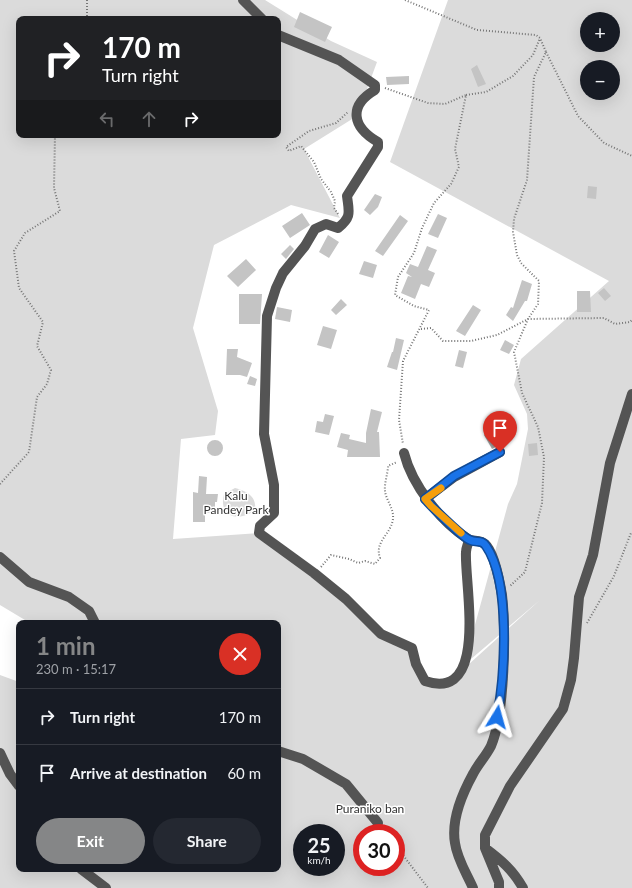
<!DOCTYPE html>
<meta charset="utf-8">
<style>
:root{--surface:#171b24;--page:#242831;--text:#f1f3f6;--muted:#9ea1a6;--line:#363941;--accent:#858687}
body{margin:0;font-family:Lato,sans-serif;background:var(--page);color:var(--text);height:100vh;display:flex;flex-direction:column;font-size:15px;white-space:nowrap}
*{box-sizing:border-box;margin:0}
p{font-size:13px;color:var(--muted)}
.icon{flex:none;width:22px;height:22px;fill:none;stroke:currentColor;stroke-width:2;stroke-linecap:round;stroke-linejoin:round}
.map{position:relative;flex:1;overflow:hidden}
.drawer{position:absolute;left:16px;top:620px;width:265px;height:252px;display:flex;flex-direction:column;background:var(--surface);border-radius:8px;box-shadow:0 4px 16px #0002}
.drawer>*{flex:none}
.guide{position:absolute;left:16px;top:16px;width:265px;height:122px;border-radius:8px;box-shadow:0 4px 16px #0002;background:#202124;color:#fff;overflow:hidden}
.tools{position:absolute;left:580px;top:12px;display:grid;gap:8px}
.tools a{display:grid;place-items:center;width:40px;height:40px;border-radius:50%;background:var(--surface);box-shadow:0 4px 16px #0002;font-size:20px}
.speed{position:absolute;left:293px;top:824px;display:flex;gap:8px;font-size:20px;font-weight:700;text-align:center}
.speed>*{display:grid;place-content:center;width:52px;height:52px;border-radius:50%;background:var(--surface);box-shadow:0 4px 16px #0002;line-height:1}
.speed small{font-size:10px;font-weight:400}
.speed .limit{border:6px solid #d22;background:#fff;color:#111}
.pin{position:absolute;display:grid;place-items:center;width:34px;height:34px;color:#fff;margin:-41px -17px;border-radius:50% 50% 50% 0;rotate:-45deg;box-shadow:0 0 4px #0007}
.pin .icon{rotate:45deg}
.me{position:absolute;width:44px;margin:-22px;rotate:8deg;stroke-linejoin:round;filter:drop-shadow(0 0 3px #0008)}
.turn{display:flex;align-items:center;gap:14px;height:84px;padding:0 20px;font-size:18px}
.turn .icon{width:52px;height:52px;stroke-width:2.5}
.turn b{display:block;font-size:28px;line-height:34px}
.lanes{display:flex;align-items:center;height:38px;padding:0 20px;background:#0003;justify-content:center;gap:20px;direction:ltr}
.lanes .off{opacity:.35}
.round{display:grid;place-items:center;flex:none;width:42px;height:42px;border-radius:21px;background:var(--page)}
.head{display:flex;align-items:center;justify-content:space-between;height:68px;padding:0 20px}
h1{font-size:24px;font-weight:700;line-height:30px;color:var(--accent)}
.button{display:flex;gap:8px;margin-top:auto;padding:8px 20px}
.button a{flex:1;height:46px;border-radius:24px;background:var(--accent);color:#fff;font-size:16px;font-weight:700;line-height:46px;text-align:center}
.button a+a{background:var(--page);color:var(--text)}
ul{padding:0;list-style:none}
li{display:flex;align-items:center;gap:12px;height:56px;padding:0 20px;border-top:1px solid var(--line)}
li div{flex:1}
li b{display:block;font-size:15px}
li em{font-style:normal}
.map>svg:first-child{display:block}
.green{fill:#dbdbdb;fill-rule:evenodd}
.water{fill:#a2a2a2}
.building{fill:#c4c4c4}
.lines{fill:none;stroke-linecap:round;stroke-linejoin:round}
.path{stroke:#767676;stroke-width:2;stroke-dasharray:1 2;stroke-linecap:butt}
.minor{stroke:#545454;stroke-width:10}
.route-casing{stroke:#114b97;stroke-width:10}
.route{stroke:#1a73e8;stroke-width:7}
.slow{stroke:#f59e0b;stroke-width:7}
.labels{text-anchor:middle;stroke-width:3;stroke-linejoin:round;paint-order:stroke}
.park-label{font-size:12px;fill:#323232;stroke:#fff}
</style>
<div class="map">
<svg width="632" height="888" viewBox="0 0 632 888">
<rect width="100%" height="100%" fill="#fff"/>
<!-- green -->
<path class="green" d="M0,0H265L331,41L377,62L357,116L304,149L340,218L291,205L214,245L193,328L218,411L215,435L181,439L173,539L259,533L381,634L412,648L425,681L448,683L540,600L464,665L508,504L517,484L528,429L527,414L514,385L521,359L609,281L390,162L448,0H632V888H0V675L19,682V869H278V785L281,782H278V623H30L0,605ZM19,19H278V135H19ZM587,19H613V45H587ZM587,67H613V93H587ZM302,833H336V867H302ZM362,833H396V867H362Z
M235,488C246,491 257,496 255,510C239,523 218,517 224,494Z"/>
<!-- water -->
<path class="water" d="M497,428L505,442L492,449L484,435Z"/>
<!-- building -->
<path class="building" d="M300,12L332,27L325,42L294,27Z
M477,65L486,84L478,87L471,69Z
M409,76V84L387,85L386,77Z
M588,186L597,187L596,199L587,198Z
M375,194L382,197L378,207L370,215L364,210Z
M302,213L310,225L290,238L282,226Z
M438,214L447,218L438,238L428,234Z
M400,215L408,221L383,256L375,251Z
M328,235L339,242L329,258L319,252Z
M290,245L294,249L286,259L281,254Z
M427,246L437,250L428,270L435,273L429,287L421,284L415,299L401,293L408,276L412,277L406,273L410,264L418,267Z
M246,259L256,270L238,287L227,276Z
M364,261L377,265L373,278L359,274Z
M522,280L532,284L527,301H525L513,321L506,315L511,307L513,308Z
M604,288L611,296L605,301L598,293Z
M577,291H590L591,312H577Z
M239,294H262L260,324H239Z
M341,299L347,305L336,315L331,310Z
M473,305L481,310L465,336L456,331Z
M277,307L292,310L290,322L275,319Z
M323,326L337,330L331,349L317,345Z
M396,338L404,340L397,370L387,367L392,352H393Z
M505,340L514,345L509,354L500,350Z
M227,349H238L237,357L252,363L247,377L240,375H226Z
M459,350L467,352L463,368L455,366Z
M250,376L257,379L255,386L247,384Z
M371,409L382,412L377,432H379L380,457H347L348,450L337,447L341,433L350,435L349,439L366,443V433Z
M325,414L334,416L329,435L315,432L317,421L323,422Z
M207 448a8 8 0 1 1 16 0a8 8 0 1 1-16 0Z
M537,443L538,455L529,456L528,444Z
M199,476L207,477L206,494H218L217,502H215V513H205V522H193V492L198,493Z"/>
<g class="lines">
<!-- path -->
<path class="path" d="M405,0L477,30L536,35L540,38L546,52L534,77L527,180L514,219L513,232L517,255L521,263L539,281L538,304L528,319L514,352L522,393L538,427L544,457L542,503L525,572L510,586
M87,19V0
M546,52L578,116L604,143L632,156
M385,88L428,103L445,104L466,95L455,149L459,167L451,184L434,203L422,228L414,253L398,277L395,295L414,306L429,310L403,361L399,420L403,444
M466,95L486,92L513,76L533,55L540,38
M338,214L334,208L335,201L331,192L321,179L314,162L301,146L289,151L286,147L309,131L336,123L348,112
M421,329L431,328L443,341H471L497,335L528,319L604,318L615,324L630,322L632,320
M0,484L29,452L37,397L47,384L51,370L37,346L43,322L19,288L14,251L25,233L60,211L54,188L55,135
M321,567L331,555L349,559L358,563L365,561L375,564L380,558C374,541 392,534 393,518C394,509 386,500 385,491C384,484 388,473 388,466L397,462
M587,623L614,576L631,533
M396,846L428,888"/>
<!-- minor -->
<path class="minor" d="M243,0L262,19
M278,35L339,60L375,85V90C348,106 352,127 378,142V147L347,196C349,212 352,217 338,228L326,224L315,229L305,246L283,273L276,288L267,316L264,434L274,485V513L260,526L259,533L314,573L346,599L381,634L412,648L416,664L425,681C490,703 464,583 466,552C466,548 468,544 469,540
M404,453C412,485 441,522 468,539C473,542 480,539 485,544C494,552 500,583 502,595C506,631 505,713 491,746C486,756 478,764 473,774C462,794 451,820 455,843C457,859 467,874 473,888
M425,499L454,477L500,452
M0,557L29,582L69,597L89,611L95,623
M278,751L303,759L346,784L378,823
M0,753L10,774L19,786
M485,848C501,860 513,870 523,888
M81,869L106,888
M499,888V882L485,848V835L510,786L563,709L571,680L574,658L579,597L593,555L610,463L632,394"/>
</g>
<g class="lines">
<!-- route casing -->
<g class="route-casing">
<path id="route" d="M497,717C505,675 511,582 486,546C482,539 476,543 470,540C462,537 431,506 425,499L454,476L500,452"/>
</g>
<!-- route -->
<use href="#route" class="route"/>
<!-- slow -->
<path class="slow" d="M441,488L425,499L431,506L461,533"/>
</g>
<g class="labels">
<!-- park labels -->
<g class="park-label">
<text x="236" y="500">Kalu<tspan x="236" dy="14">Pandey Park</tspan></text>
<text x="370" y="813">Puraniko ban</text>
</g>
</g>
</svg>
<div class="tools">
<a>+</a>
<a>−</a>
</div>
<div class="speed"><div>25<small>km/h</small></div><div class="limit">30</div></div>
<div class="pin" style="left:500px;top:452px;background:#d93025"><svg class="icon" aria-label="arrive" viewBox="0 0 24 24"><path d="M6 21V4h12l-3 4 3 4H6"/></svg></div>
<svg class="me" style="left:497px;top:717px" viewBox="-20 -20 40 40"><path d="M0-17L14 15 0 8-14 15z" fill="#1a73e8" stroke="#fff" stroke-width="4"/></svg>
<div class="guide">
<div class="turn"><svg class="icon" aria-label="right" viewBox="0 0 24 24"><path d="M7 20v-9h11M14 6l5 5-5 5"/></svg><div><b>170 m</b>Turn right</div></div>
<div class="lanes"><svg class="icon off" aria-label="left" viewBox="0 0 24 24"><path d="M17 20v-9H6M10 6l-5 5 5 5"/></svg><svg class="icon off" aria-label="ahead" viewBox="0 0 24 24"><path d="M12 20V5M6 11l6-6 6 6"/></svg><svg class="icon" aria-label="right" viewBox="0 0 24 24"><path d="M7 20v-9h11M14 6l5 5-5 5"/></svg></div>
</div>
<section class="drawer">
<div class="head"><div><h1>1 min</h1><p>230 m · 15:17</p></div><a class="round" style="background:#d93025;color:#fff"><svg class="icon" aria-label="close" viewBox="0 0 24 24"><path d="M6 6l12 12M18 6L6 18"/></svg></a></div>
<ul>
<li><svg class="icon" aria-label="right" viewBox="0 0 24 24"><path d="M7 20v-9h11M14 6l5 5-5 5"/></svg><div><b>Turn right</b></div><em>170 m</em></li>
<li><svg class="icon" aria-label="arrive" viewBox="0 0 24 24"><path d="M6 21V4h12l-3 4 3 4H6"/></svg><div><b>Arrive at destination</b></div><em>60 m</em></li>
</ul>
<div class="button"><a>Exit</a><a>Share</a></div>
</section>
</div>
